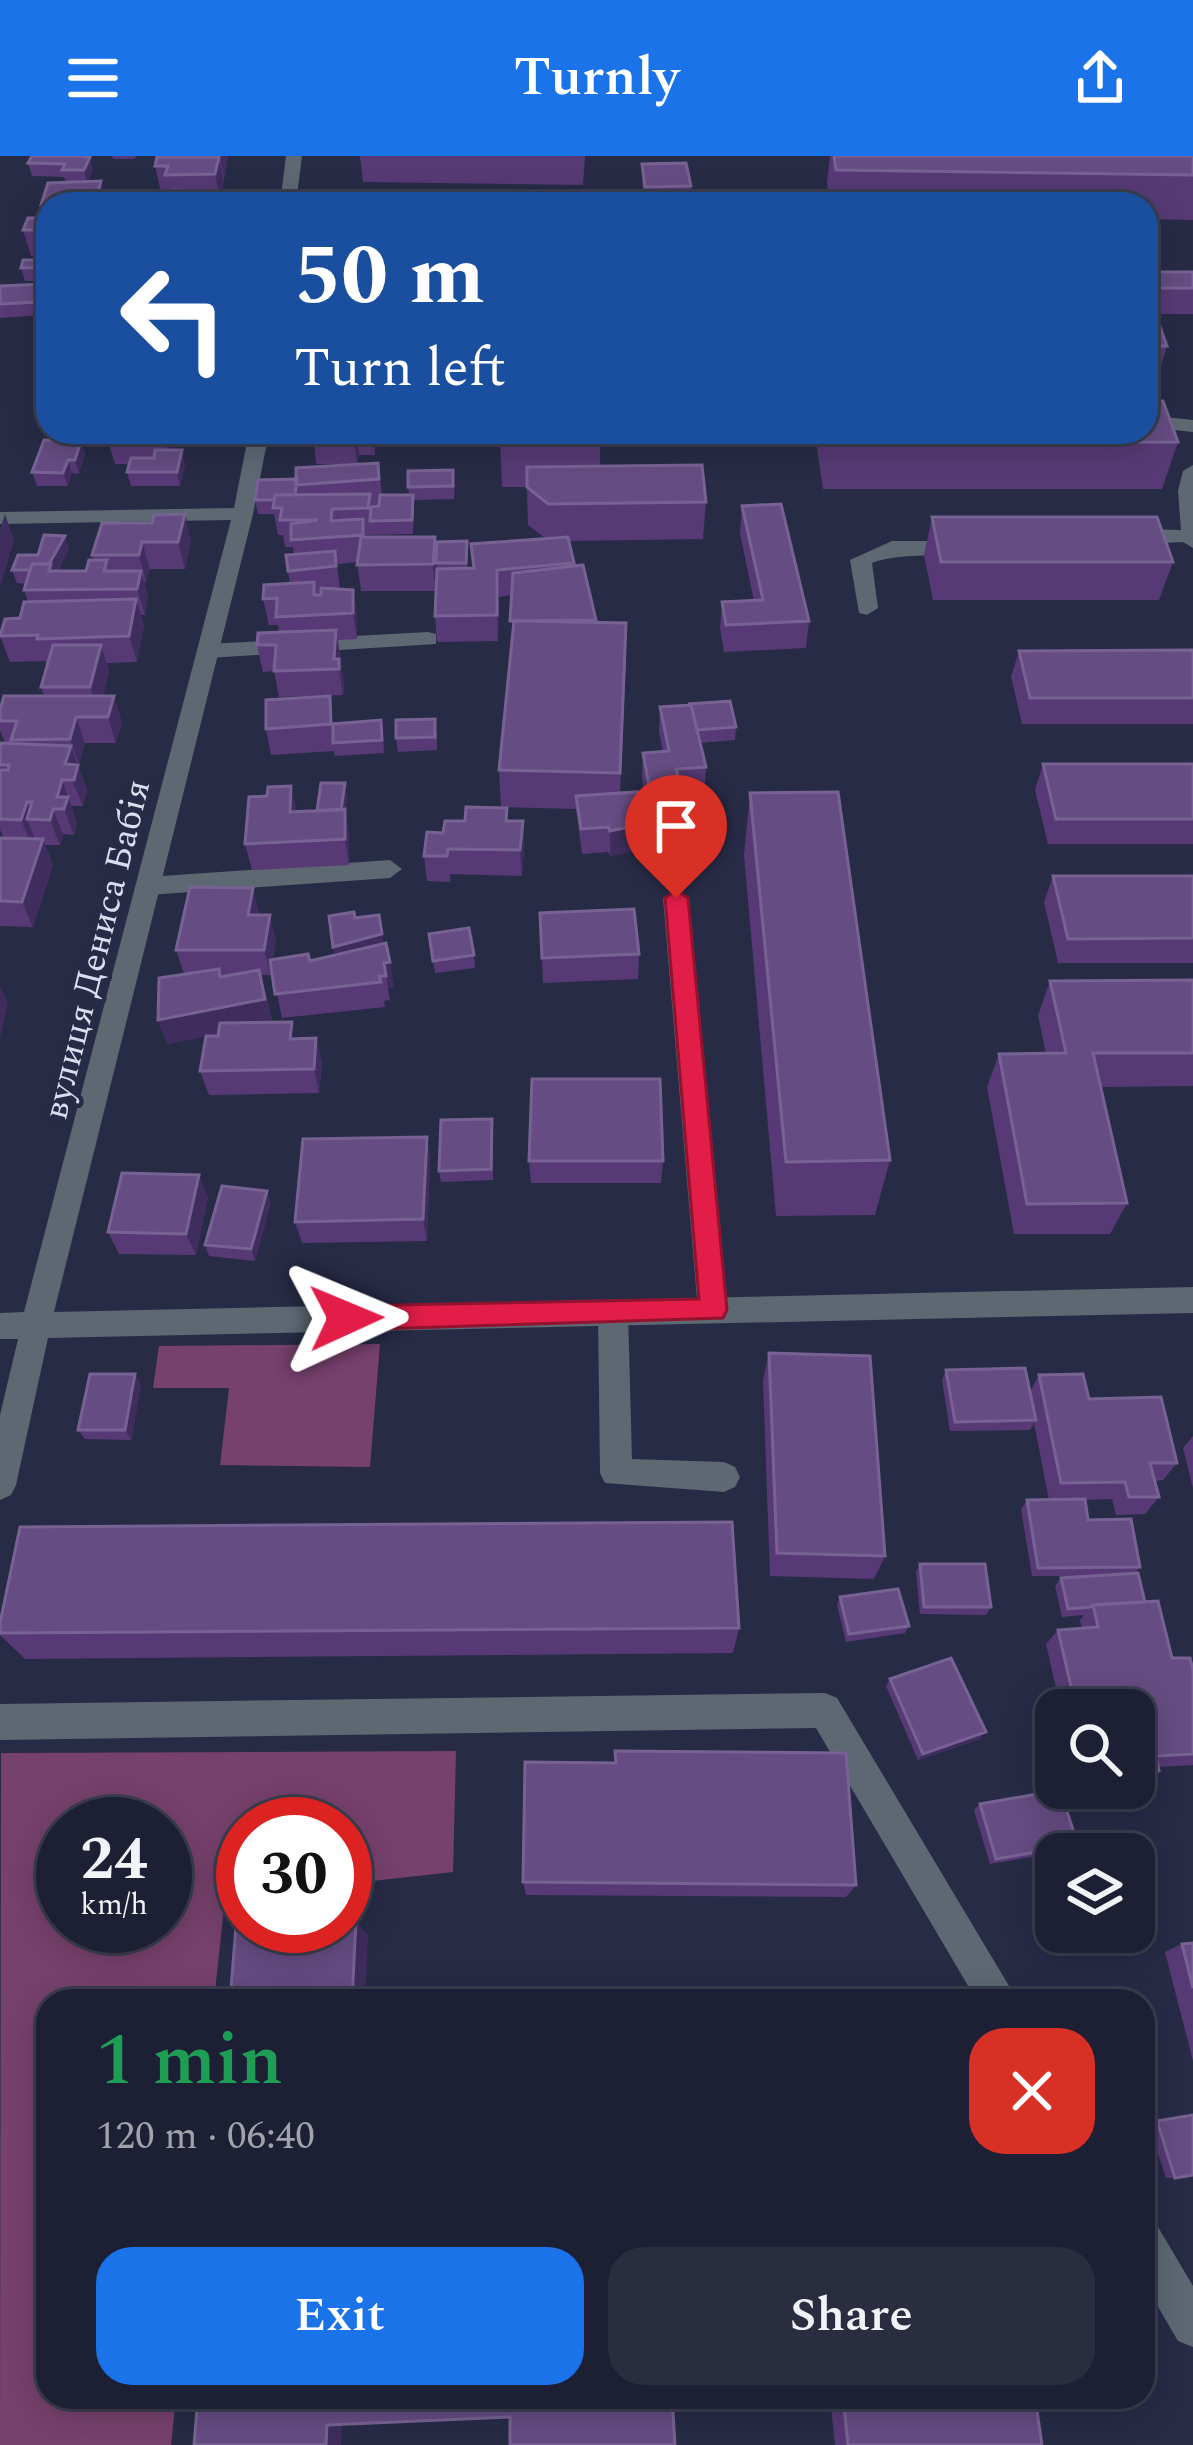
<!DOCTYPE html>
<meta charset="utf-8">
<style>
:root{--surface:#1d2034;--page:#2a2d40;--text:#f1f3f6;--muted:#a0a3ac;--line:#3b3e4f;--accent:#1a73e8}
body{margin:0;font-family:Spectral,serif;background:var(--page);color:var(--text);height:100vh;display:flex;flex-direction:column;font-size:45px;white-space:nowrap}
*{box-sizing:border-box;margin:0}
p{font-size:39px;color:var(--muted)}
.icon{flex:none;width:66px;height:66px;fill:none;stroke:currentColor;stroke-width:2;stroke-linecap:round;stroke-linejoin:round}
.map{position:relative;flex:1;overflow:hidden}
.side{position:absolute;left:36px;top:1833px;width:1119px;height:420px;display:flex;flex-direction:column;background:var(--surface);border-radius:36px;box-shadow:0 6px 30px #0003,0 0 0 3px var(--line)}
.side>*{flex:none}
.banner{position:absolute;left:36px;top:36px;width:1122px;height:252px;border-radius:36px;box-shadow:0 6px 30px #0003,0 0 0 3px var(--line);background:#1a4fa0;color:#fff;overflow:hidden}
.tools{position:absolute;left:1035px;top:1533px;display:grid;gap:24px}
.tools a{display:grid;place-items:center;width:120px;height:120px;border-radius:24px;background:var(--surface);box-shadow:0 6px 30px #0003,0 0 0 3px var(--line);font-size:60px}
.speed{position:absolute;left:36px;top:1641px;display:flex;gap:24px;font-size:60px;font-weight:700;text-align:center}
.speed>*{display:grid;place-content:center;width:156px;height:156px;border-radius:50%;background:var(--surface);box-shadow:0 6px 30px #0003,0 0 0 3px var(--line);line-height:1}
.speed small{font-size:30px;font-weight:400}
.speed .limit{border:18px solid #d22;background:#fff;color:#111}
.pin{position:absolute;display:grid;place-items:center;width:102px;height:102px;color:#fff;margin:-123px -51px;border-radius:50% 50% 50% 0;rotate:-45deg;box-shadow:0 0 12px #0007}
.pin .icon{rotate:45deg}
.me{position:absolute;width:132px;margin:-66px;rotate:89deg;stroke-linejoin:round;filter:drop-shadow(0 0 9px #0008)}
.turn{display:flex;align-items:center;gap:42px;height:252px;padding:0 60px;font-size:54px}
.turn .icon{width:156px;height:156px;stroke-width:2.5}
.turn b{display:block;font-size:84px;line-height:102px}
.round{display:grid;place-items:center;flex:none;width:126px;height:126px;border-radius:36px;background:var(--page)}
.overview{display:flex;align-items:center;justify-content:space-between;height:204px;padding:0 60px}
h1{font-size:72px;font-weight:600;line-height:90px;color:#1e9e55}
.action{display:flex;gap:24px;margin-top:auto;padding:24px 60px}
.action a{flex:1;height:138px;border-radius:36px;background:var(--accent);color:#fff;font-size:48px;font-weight:600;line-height:138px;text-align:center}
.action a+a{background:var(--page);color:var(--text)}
header{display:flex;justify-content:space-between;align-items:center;height:156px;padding:0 60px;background:var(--accent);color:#fff;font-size:54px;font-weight:600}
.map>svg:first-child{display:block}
.green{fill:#76416d;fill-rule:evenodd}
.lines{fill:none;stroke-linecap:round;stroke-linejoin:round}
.lane{fill:#5d6873;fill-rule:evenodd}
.street{fill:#5d6873;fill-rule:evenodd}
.wall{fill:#573a75}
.shaded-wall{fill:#3e2d5d}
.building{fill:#654c82;stroke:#776393;stroke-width:3}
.route{fill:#e11d48;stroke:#92132f;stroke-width:3}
.labels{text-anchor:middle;stroke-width:9;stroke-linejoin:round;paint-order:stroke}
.street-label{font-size:36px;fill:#dadeef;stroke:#272b46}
</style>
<header><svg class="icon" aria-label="menu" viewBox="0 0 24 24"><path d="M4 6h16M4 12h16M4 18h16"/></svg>Turnly<svg class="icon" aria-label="share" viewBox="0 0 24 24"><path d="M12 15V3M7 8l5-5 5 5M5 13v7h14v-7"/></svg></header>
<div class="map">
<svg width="1193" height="2289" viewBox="0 0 1193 2289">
<rect width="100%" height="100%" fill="#272b46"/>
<!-- green -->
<path class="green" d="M380,1188L370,1311L220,1309L229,1232H153L159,1190Z
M456,1595L453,1716L345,1728V1668H243V1739L225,1742L214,1845H48V2241H176L171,2289H0L1,1597ZM63,1668H165V1770H63Z"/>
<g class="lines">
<!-- lane -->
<path class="lane" d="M1146,259L1193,264V276L1146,271Z
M1193,309V392L1183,386L1119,389V381L1143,373L1181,374L1178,335L1183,315Z
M892,385H966L976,391C958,405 903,394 872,407L878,452L867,459L859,457L850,404Z
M428,476L436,478V488L208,502L197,495L208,488Z
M390,704L402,713L390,722L148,739L136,730L148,721Z
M676,733L689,742L728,1154L724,1163L713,1167L702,1163L698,1154L663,742Z
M613,1143L624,1147L628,1156L632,1303L724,1306L735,1311L740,1321L735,1331L724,1336L605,1327L600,1317L598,1156L602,1147Z
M825,1537L837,1542L1018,1845H977L816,1572L0,1584V1548Z
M1143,2065L1158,2071L1193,2130V2191L1178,2185L1143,2125Z"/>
<!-- street -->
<path class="street" d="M286,0H302L296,48H280Z
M249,276H269L253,358L54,1156L1193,1131V1157L48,1182L16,1329L11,1339L0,1344V1259L18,1183H0V1157L24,1156L231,364L0,368V356L234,352Z"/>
</g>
<!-- wall -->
<path class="wall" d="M32,0L93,14L88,26L101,25L107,48H48V100H31L23,74L45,62L41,49L66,26L64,21L32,20L28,7Z
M112,0H136L135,3H113Z
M155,0H228L222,35L237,48H168L169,36H161L155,10Z
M360,0H585L583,29L363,26Z
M830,0H1193V64L1146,63V48H829L827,26Z
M642,8L691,30L690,48H643Z
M48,104V125H25L21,112Z
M1146,116H1193V158H1156L1167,190L1153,236H1146Z
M42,128L46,142L43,159L0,162V130Z
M55,276H192L190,284H176L173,294L185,308L180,330H131L127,316L129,308H115L109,289H91L88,278L87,283H57Z
M313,276H376L375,299H359L357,308H316Z
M397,276H461V286L398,288Z
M600,276V311L706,346L703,383L569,385L574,410L583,409L596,467L626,505L620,637L644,635L642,623L643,597L663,595L659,577L660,551L736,571L735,584L700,587L706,611L704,637L684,638L692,667L687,711L655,713L651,692L610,700L608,696L582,698L576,653L501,651L499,614L512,488V439L499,441L498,485L437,486L435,460V435H361L357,406L337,408L340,433L353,434L357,460V483L338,484L344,529L343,539L279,541L274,515L263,516L257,489L279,476L278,469H269L263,443L290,428L288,415L294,399L293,391H285L283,379H278L274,358H258L255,344L296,323L378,307L382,339H409L408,331L455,328L454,343L414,344L413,378L365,379V381H435L437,398L468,399L467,412H472L471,388L545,382L528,369L527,331H502L500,284Z
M819,276H1146L1178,286L1162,333H823L817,292Z
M81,285L85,298L79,318L72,317L68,330H37L32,316Z
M742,350L809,465L806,492L724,496L720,472L722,446L754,445L740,377Z
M932,361L1173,406L1159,444H933L924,399Z
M102,367L191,385L185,413H150L146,426H144L148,441L145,459H141L144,469L137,506L107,507L109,515L103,540L122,566L116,587H85L78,609L87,634L83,650H71L77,667L74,679L63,678L60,689H45L53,709L33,771L0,770V682H4L0,674V587H5L0,574V554L44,540L41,531L47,509L45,505L10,506L0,480L20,462L28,446L24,434L26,428L17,427L12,414L38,399L69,393L58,415H86L94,404L92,399Z
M1193,494V568H1022L1011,521L1019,495Z
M335,567L383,578L384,597L335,600L334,595L271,599L266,573Z
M437,576V594L398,596L396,582Z
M1043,608H1193V688H1048L1035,634Z
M750,637L890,1004L875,1059L776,1060L744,699Z
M347,640L345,655L349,679V709L252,714L245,688L297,656L317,655Z
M508,665H523L524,690L522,720L450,718V726L427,725L424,700L443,677Z
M1053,720H1193V807H1058L1044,746Z
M259,757L276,784L273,803L310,805L334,799L355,762L384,788L394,830L388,832L390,844L384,845L385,851L282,862L272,814L271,819H261L272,866L296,883L322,906L319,937L209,939L200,915L206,880L167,888L158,864L184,818L176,794Z
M540,757L639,798L638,823L543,827Z
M429,778L474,799L475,812L435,817Z
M1193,824V930L1100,931L1127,1047L1110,1078H1014L987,931L999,898H1046L1038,859L1050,825Z
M493,975V1024L441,1026L439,1015Z
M427,981L430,1003L427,1085L302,1087L295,1066Z
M529,1005H663L661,1027H531Z
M208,1041L196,1099L119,1098L108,1076Z
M271,1046L255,1105L209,1100L205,1089Z
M769,1197L885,1400L874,1423L770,1420L763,1224Z
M946,1214L1030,1236L1039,1219L1089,1243L1177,1307L1163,1324L1155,1325L1159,1341L1145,1358L1116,1359L1112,1343L1085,1344L1088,1364L1140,1411L1135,1417L1145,1446L1172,1502L1193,1514V1609L1158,1611L1159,1615L1144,1627H1134V1554H1061L1046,1488L1058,1474L1082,1472L1080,1464L1084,1459L1062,1461L1055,1430L1061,1422L1090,1420H1032L1021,1353L1027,1344H1049L1034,1267L1030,1274L950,1275L942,1224Z
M141,1228L131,1284L85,1283L78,1274Z
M1193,1280V1332L1183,1292Z
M920,1408L991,1451L986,1459L920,1458L916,1416Z
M840,1441L909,1470L905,1477L846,1486L837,1449Z
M739,1472L733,1497L25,1503L0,1479V1477Z
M890,1523L986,1576L980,1583L918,1604L886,1530Z
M1056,1560V1594L1050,1566Z
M615,1595L856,1729L846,1741L526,1739L523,1726L615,1607Z
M980,1648L1078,1689L1071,1694L990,1708L974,1654Z
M1193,1787V1905L1165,1796L1182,1788Z
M1193,1958L1175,2022H1166L1148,1967Z
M830,2241H1035L1042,2289H835Z"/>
<!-- shaded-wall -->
<path class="shaded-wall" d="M220,0H228L224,21Z
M90,1L93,14L87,27L84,14Z
M219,1L224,26L220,44L215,18Z
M101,25L107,48H95Z
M42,128L46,142L43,159L39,146Z
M165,276H174L176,284L170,308L164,281Z
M355,276L359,299L357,308L354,281Z
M372,276H376L375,299Z
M81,285L85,298L79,318L75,304Z
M182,294L185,308L180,330L177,316Z
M68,304L72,317L68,330L63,317Z
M5,358L14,385L0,432V374Z
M185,358L191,385L185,413L178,386Z
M65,380L69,393L55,419L46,414Z
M435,381L437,407L435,435L433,408Z
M142,386L150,413L146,426L139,399Z
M497,414L499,441L498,485L497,459Z
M141,415L148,441L145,459L137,433Z
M353,434L357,460V483L353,457Z
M136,443L144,469L137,506L129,480Z
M336,474L344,529L343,539L339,513L334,503Z
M101,489L109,515L99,557L90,531Z
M114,540L122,566L116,587L108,561Z
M76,561L85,587L79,609L70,583Z
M71,590L87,634L83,650L65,608Z
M62,624L77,667L74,679L64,653L57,641Z
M345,627L347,640L345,655L349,679V709L341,657Z
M291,630L297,656H290Z
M27,646L34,664L27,663L34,681L32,689L21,664Z
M53,653L63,678L60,689L50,664Z
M523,665L524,690L522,720L520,694Z
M652,666L651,692L610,700V675Z
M43,683L53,709L33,771L22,746Z
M253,732L259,757L255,783L248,759Z
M270,759L276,784L271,819L264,794Z
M379,759L384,791L335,804L333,791Z
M390,806L394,830L388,832L384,807Z
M259,814L272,868L167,888L158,864Z
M0,830L8,846L0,882Z
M316,882L322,906L319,937L314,913Z
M427,981L430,1003L427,1085L423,1063Z
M199,1019L208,1041L196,1099L186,1078Z
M267,1035L271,1046L255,1105L251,1093Z
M135,1218L141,1228L131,1284L125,1274Z
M986,1576L980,1583L918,1604L923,1598Z
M356,1765L368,1779L365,1845H352Z
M343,2256L341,2289H326L327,2269Z"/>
<!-- building -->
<path class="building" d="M32,0H76L90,1L84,14H62L65,8L28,7Z
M834,0H1193V19L836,14Z
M157,1H219L215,18L165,19L168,10H155Z
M686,7L691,30L645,31L642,8Z
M101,25L95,48L41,49L48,27Z
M172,34L234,36L230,47L167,46Z
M113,36H149L145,46H110Z
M360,38V44H370V48H319L320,39Z
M28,62H48V74H23Z
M23,104H48V111L21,112Z
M1146,116H1193V132H1146Z
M42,128L39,146L0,148V130Z
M1146,151H1153L1167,190H1146Z
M1146,245H1163L1178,286L829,287L827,276H1146Z
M109,276H165L164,281L107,282Z
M313,276H355L354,281L312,282Z
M500,276H600V284H500Z
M44,284L81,285L75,304H68L63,317L32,316Z
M155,294H182L177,316H127L131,302H154Z
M378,307L379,323L296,329V312Z
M702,309L706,346L548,348L527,331V311Z
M453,314V330L408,331V315Z
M297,323L295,339H275L274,344H255L258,324Z
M370,338L368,352L332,353L331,365L363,363V379L291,384V368L318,364H280L282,352H273L275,339Z
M380,339H413L412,364L370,365L371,351L379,350Z
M781,348L809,465L726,469L722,446L763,444L742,350Z
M185,358L178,386H142L139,399H92L102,367H152L154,359Z
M932,361H1157L1173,406H941Z
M44,379L65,380L49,408H32L30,414H12L18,399H38Z
M361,381H435L433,408L357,409Z
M568,381L574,407L497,414V459L435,460L437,413L474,412L471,388Z
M467,385L466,407H436L437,386Z
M335,395L336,410L288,415L286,399Z
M89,404H107L104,415H141L137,433L24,434L32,408H51L49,415H86Z
M583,409L596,464L510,465L513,417Z
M314,426V439H321V432L353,434V457L276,461L277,442L263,443L264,429Z
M136,443L129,480L37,483L38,479L0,480L5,463L20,462L24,446Z
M514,465L626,467L620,617L499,614Z
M336,474L334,503H339V513L274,515L276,489H257L258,477Z
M53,489H101L90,531H41Z
M1193,494V542H1030L1019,495Z
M4,540H114L108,561H76L70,583L11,584L17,565H0V554Z
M330,540L331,568L266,573V544Z
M730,545L736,571L697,574L691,549L688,548Z
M691,549L706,611L676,613L692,667L685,668L689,686L656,688L652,666L610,675L608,671L581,673L576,640L650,635L643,597L669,595L660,551Z
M435,563V581L396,582V564Z
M381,564L382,584L333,587V568Z
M0,587L71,590L65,608L78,609L74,624H62L57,641H68L64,653H53L50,664L27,663L32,646H27L21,664L0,663V614H8L9,609H0Z
M1043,608H1193V663H1056Z
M321,627H345L341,654L317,655Z
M291,630L290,656L345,653V683L245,688L249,641L267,640L268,631Z
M838,636L890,1004L786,1006L750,637Z
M466,651L507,652L506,665H523L520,694L448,693L447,700H424L427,676L443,677L445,665H465Z
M0,682L43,683L22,746L0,745Z
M1053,720H1193V782L1068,783Z
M190,731L253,732L248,759H270L264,794H176Z
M634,753L639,798L542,802L540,757Z
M354,756L355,762L379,759L382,778L333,791L329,760Z
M469,772L474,799L433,805L429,778Z
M386,787L390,806L384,807L386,820H379L381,826L275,838L270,804L308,798L310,805Z
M219,813L220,821L259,814L265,843L158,864L159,822Z
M1193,824V897H1093L1127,1047L1027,1048L999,898L1066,897L1050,825Z
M292,866L290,883L316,882L314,913L200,915L206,880H218L220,867Z
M532,923H660L663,1005H529Z
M492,963L491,1013L439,1015L441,964Z
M427,981L423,1063L295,1066L303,983Z
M122,1017L199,1019L186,1078L108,1076Z
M222,1030L267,1035L251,1093L205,1089Z
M769,1197L870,1200L885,1400L777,1397Z
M1025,1212L1036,1264L955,1266L946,1214Z
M90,1218H135L125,1274H78Z
M1083,1218L1089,1243L1161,1241L1177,1307H1150L1159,1341H1129L1125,1326L1061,1327L1039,1219Z
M1085,1343L1088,1364L1131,1363L1140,1411L1038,1412L1027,1344Z
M732,1366L739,1472L0,1477V1467L20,1371Z
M920,1408H985L991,1451H924Z
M1138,1417L1145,1446L1093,1449L1090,1451L1068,1453L1061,1422Z
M898,1433L909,1470L849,1478L840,1441Z
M1158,1445L1172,1502H1190L1193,1514V1598L1156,1600L1159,1615L1134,1617V1554H1063L1076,1552L1058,1474L1098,1471L1093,1449Z
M951,1502L986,1576L923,1598L890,1523Z
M615,1595L846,1597L856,1729L523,1726L525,1606L616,1607Z
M1060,1634L1078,1689L996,1703L980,1648Z
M356,1765L352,1845H230L236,1770H345V1766Z
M1193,1787V1832L1182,1788Z
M1193,1959V2019L1175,2022L1157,1965Z
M198,2241H672L675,2289H510V2261L327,2269L326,2289H194Z
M843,2241H1035L1042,2289H848Z"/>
<!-- route -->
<path class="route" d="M676,734L688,742L727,1154L723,1162L346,1174L337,1171L333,1162L337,1154L346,1150L699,1143L665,742Z"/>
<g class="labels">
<!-- street labels -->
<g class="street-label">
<text transform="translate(95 793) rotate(-76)" y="13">вулиця Дениса Бабія</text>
</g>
</g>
</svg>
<div class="tools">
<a><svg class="icon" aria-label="search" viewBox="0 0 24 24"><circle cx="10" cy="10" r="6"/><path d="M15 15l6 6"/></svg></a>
<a><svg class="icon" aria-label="layers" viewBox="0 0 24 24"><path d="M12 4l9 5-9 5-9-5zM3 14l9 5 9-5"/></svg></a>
</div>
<div class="speed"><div>24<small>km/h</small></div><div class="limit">30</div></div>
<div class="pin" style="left:676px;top:742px;background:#d93025"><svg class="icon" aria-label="arrive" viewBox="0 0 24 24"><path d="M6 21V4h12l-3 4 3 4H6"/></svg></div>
<svg class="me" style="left:346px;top:1162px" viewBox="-20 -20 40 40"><path d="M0-17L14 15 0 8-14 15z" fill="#e11d48" stroke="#fff" stroke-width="4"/></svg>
<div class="banner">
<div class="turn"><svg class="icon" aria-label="left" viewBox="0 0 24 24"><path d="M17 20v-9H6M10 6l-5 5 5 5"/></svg><div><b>50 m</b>Turn left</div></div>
</div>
<section class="side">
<div class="overview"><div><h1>1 min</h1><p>120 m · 06:40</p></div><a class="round" style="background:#d93025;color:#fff"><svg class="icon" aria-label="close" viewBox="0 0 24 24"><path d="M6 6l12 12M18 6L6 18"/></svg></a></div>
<div class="action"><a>Exit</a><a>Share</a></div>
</section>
</div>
